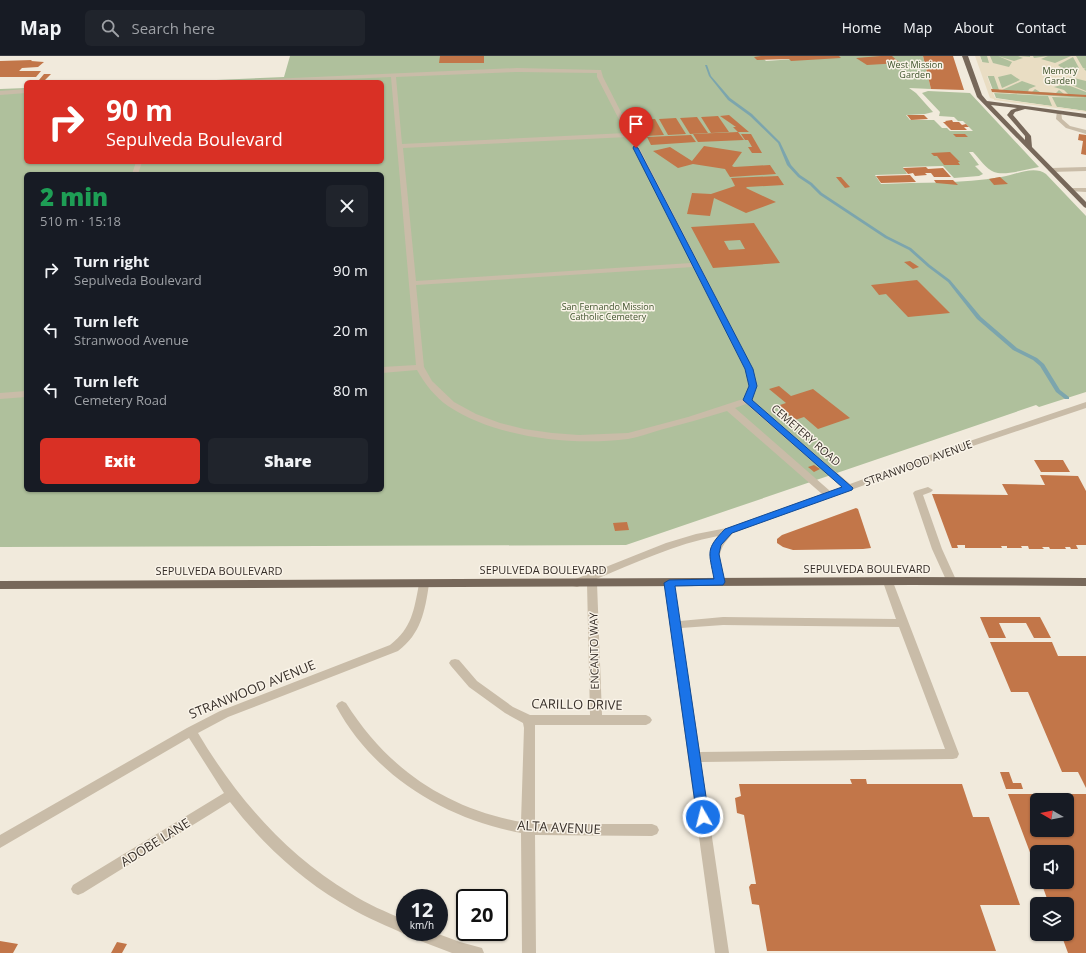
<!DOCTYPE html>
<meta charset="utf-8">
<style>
:root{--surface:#171b24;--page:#20242c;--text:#f1f3f6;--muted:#9ea1a6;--line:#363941;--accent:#d93025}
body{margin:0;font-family:"Open Sans",sans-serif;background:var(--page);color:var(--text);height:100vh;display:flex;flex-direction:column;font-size:15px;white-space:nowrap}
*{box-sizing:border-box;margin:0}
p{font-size:13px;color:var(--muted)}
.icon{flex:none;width:22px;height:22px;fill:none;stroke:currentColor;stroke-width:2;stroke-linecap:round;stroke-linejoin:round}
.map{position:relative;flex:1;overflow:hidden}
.panel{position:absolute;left:24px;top:116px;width:360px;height:320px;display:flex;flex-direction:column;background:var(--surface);border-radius:6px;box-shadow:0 1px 3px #0004}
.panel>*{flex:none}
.banner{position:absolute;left:24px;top:24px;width:360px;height:84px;border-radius:6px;box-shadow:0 1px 3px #0004;background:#d93025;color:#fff;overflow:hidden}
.needle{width:26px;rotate:279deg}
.tools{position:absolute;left:1030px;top:737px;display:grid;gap:8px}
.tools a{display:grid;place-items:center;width:44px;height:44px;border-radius:6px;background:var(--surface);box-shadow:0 1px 3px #0004;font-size:20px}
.speed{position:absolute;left:396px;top:833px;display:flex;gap:8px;font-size:20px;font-weight:700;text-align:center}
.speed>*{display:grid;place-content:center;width:52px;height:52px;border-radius:50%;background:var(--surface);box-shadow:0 1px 3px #0004;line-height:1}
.speed small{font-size:10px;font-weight:400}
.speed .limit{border:2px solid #111;border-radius:6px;background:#fff;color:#111}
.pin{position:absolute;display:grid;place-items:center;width:34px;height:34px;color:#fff;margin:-41px -17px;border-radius:50% 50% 50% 0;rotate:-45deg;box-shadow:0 0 4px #0007}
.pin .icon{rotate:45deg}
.me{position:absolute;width:44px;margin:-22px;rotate:352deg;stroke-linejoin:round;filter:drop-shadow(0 0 3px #0008)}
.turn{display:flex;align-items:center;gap:14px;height:84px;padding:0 16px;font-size:18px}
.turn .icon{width:52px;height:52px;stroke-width:2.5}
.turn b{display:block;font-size:28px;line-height:34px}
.round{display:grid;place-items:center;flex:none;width:42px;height:42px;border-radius:6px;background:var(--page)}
.summary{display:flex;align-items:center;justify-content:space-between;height:68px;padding:0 16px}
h1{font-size:24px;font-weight:800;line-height:30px;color:#1e9e55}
.button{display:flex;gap:8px;margin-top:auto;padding:8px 16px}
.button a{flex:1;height:46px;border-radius:6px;background:var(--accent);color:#fff;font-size:16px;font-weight:800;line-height:46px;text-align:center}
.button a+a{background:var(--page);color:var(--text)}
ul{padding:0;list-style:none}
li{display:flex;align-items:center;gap:12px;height:60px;padding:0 16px}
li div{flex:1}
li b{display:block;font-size:15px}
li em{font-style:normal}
header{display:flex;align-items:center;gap:24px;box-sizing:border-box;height:56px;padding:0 20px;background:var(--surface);border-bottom:1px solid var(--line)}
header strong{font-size:19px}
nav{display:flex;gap:22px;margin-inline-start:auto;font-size:14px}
.search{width:280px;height:36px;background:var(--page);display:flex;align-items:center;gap:10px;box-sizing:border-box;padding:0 14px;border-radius:6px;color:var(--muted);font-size:15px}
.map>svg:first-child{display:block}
.green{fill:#afc09c;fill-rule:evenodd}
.plaza{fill:#e9ddc3;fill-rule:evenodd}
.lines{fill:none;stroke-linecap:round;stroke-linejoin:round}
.stream{fill:#7ca5ad;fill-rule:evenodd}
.building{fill:#c27649;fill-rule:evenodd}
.minor{fill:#c9bca8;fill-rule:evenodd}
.major{fill:#77685a;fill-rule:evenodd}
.route{fill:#1a73e8;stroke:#114b97}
.labels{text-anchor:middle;stroke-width:3;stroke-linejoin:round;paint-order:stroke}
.far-park-label{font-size:9px;fill:#40542d;stroke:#f9f3e8}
.street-label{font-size:11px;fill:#362e28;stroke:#f9f3e8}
.near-street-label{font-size:13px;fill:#362e28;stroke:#f9f3e8}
</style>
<header>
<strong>Map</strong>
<div class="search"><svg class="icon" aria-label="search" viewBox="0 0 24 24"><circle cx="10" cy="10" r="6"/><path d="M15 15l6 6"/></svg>Search here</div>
<nav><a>Home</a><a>Map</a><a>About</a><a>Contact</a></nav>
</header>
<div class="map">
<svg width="1086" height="897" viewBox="0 0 1086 897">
<rect width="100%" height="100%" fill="#f1eadc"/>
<!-- green -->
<path class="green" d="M290,0H761L766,5L838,0H923L931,33L909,32L916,37L933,56L925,58L906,59L910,64H934L942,72H947L950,75H973L963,65H958L954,61L939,60L940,56L922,37L928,35L970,37L1039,111C1027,113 1005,120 994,116C986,113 979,102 973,96H969L979,109L975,110L983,118L979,120L954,122L943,110L903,111L907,118L875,119L881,128C921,126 962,128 1001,121C1015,119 1034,109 1046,118L1086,160V336L1039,351L1036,349L626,489L0,491V33L26,32V106H382V26H171L284,21ZM26,118H382V434H26Z
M980,0H1086V55L996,42Z"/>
<!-- plaza -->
<path class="plaza" d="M975,0H980L982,6L989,7L987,0H990L993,7L1009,11L1012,6L998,0L1014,5L1023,2L1018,0L1030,1V0H1033L1034,2L1048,0L1041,3L1055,7L1071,0H1076L1083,12L1086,13H1084L1086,15V25L1070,21L1067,27L1086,35V36L1065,28L1054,31L1064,34L1068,38H1064L1059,34L1056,37L1040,36L1035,33L1032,36H1028L1029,33L1036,30L1022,25L1002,34H999L994,20H987L993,36L1086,42L1052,41L1057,51L1086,55V56L994,44V43L990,42ZM1073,1L1079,12L1066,15L1058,9ZM1011,18L1020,24L1002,32L998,21ZM993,37L1048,40L1052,50L999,43L995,42Z"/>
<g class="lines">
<!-- stream -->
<path class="stream" d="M705,9H707L711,20L730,42L752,58L780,86L791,109L800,119L812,127L822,137L887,180L911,192L930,209L950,224L981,261L1017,292L1037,302L1044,308L1060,334L1069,341V343H1065L1056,336L1040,310L1033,304L1013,294L977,263L948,226L928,211L909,194L885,182L820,139L810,129L798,121L787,109L778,87L750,60L728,44L709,20Z"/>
</g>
<!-- building -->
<path class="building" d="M440,0H484V7H439Z
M761,0H839L841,2L791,5L789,3L757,4L754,1Z
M881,0H892L900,7L867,9L856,2Z
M923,0H953L964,34L931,33Z
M32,4L31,5L44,6L38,11L22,12L19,15H41L36,21H0V5Z
M44,18H51L45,24H39Z
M991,33L1086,39V41L992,36Z
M729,59L749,76H738L744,84L698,86L693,78L738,76L733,71H736L720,60Z
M907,59H924L928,63L911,64Z
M718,60L729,76L711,77L701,61Z
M697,61L708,77L690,78L680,62Z
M676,62L686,78L668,79L659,63Z
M655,63L664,79L646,80L638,64Z
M952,64L953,66H959L962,69L966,68L969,71H964L967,74H951L943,66H946L945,65Z
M741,78H751L762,97H752L748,91H752L748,84H745Z
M953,78H965L968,81H956Z
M1079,78L1086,79V99L1081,98L1083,85L1078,84Z
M691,79L696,86L651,89L647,81Z
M704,90L742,96L732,110L734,111L770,109L776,118L730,121L725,113L693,108L678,112L653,95L670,91L692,105Z
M950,96L960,106H958L960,109H944L937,100H934L931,97Z
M926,111L928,113L943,112L951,121H934L931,117H925L927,119L915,120L913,117L908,118L903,112Z
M910,119L916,126L881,127L876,120Z
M778,120L784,129L747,131L746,132L776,146L746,157L714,142L710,160L687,158L692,137L711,138L735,130L731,122Z
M836,121H841L850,131L845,132Z
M1000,121L1008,128L994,129L989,123Z
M934,124H953L958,129L936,127Z
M754,167L780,207L713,212L691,171ZM740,184L745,193L729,194L724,185Z
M910,205L919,211L913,213L904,206Z
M917,224L950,257L908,261L886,238L879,239L871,229Z
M779,330L791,340L813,333L850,362L818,373L804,361L795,364L777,350L786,347L769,333Z
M1034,404H1063L1070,416H1041Z
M814,409L820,413L814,416L808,411Z
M1040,419L1078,420L1086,435V489H1076L1078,493H1071L1070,491H1065L1066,493H1050L1049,491H1042L1044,493H1029L1028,490H1021L1022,492H1007V490H1001L1002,492H965V489H957L958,492H952L932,438L1008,439L1002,428L1045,429Z
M856,452L858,453L871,492L863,493L793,494L783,491L777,487V483L782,479Z
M627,466L629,474L615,475L613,467Z
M980,561H1040L1051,582H1034L1026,567H999L1006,582H989Z
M990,586H1052L1058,600H1086V732L1078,716H1062L1028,636H1011Z
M1000,716H1009L1013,727H1021L1023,733H1006Z
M850,723H866L867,728H962L973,761H989L1020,849H980L996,895H767L759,849L752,848L749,831L751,828H756L744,759L737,757L735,742L741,740L739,728H852Z
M1008,738H1086V897H1068L1061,878H1067V848H1049L1041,826H1067V796H1037V815ZM1037,744H1067V774H1037Z
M0,885L18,888L13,897H0Z
M117,886L127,888L122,897H111Z"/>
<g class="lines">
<!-- minor -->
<path class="minor" d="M517,12L601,14L603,21L753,313L757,330L752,344L850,428L949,392L1086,346V352L955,396L733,477C714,498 720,501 725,526L724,529H716L715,526C711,508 704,495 718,480C675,488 635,507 594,524L597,527L602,659H646L650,661L652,664L650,667L646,669H535V768H652L657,770L659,774L657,778L652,780L535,779L536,897H522L521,777C445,763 373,719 336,650L338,647L342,645L346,647C387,712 445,752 521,766L524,672L523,667L505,657L469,631L451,610L449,607L451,604L455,603L459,604L477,625L513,651L530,659H590L587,527L577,531L573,530L572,527L573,524L666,487L696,478L727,472L822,438L727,355C705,362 682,368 660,374C649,377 639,381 628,383C572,390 496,382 448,350C435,341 425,328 417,314L382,317V311L416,309L391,21L285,26H245L248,24ZM517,16L597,17V21L626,77L402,88L396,21ZM628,81L691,207L416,225L403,92ZM693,211L745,313L749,330L743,343L688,361L628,377L579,379L552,377L524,373L500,367L476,358L454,346L432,325L424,311L416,229ZM746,348L842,431L830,435L735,352Z
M26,33V37L0,39V35Z
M1057,55H1061L1062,63L1070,70L1086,74V78L1066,72L1056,63Z
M136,106H142L138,118H132Z
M1086,111V115L1051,116L1048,114L1051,112Z
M1071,132H1086V136L1069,135V133Z
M26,335V341L0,343V337Z
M928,431L933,434L931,436L923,439L942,493L957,526L956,529H948L947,526L932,493L913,437L915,435Z
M888,522L892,523L893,526L959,698L957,702L953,703L701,706L729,897H715L664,527L665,524H673L674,527L680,565L723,561L896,563L883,526L884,523ZM723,569L899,571L945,693L700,696L681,572Z
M424,524L428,525L429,528C425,555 421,578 398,595L228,661L198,677C236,741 286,799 350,837C367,848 386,856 405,864V876H433L460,886L482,892L484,897H452L410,881L408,877L405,878L400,876C380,867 359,858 340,846C298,821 260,785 230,746L83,837L78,839L73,837L71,833L73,829L224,737L189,682L0,792V779L187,672L220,655L390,589C412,572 414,554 419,528L420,525Z"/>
<!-- major -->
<path class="major" d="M962,0H968L982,39L987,45L1086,58V62L1025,53L1015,56L1013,59L1031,80L1032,91L1086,146V152L1084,151L977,41ZM991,49L1017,52L1011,54L1007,59L1025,80V84Z
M912,521L1086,522V530L912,529L0,533V525Z"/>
</g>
<!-- route -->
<path class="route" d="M634,90L638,92L753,313L757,330L752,344L853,432L852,434L732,477L721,489L719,498L725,526L723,529L675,530L709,761L707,765L703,766L698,765L697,761L664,527L669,524L714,523C709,495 705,494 725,473L842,431L743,344L749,330L745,313L633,92Z"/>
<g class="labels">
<!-- far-park labels -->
<g class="far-park-label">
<text x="915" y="12">West Mission<tspan x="915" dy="10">Garden</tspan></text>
<text x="1060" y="18">Memory<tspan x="1060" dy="10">Garden</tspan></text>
<text x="608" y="254">San Fernando Mission<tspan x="608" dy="10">Catholic Cemetery</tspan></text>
</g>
<!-- street labels -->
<g class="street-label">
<text transform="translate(806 379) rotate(41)" y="4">CEMETERY ROAD</text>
<text transform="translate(918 407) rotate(-20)" y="4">STRANWOOD AVENUE</text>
<text x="867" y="517">SEPULVEDA BOULEVARD</text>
<text x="543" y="518">SEPULVEDA BOULEVARD</text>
<text x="219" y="519">SEPULVEDA BOULEVARD</text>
<text transform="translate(594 595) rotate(-91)" y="4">ENCANTO WAY</text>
</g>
<!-- near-street labels -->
<g class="near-street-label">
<text transform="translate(252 633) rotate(-22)" y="5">STRANWOOD AVENUE</text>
<text transform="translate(577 648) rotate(1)" y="5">CARILLO DRIVE</text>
<text transform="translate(559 771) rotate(3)" y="5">ALTA AVENUE</text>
<text transform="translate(155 786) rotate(-32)" y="5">ADOBE LANE</text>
</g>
</g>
</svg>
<div class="tools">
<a><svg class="needle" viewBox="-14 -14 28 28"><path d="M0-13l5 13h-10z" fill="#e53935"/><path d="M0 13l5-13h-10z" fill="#9ea1a6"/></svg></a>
<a><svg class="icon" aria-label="sound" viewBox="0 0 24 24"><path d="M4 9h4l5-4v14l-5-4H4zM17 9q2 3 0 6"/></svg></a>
<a><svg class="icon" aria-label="layers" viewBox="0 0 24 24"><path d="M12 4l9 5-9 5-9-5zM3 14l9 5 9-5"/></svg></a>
</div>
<div class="speed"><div>12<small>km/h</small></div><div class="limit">20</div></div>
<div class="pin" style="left:636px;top:92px;background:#d93025"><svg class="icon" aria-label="arrive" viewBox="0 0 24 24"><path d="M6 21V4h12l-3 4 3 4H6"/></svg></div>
<svg class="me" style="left:703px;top:761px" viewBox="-20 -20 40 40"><circle r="17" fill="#1a73e8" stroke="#fff" stroke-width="3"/><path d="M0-11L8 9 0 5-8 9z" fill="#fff"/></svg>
<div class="banner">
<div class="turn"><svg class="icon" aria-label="right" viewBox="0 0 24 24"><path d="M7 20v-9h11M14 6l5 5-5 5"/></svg><div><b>90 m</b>Sepulveda Boulevard</div></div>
</div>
<section class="panel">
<div class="summary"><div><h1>2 min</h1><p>510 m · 15:18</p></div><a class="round"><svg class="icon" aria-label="close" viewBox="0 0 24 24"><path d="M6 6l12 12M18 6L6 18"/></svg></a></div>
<ul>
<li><svg class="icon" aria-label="right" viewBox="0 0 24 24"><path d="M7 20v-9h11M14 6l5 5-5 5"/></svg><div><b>Turn right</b><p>Sepulveda Boulevard</p></div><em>90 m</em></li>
<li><svg class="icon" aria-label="left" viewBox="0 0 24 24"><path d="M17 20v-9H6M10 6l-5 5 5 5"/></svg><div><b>Turn left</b><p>Stranwood Avenue</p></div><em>20 m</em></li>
<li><svg class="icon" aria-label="left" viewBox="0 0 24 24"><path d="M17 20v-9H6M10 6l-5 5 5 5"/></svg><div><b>Turn left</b><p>Cemetery Road</p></div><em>80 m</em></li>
</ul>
<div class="button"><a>Exit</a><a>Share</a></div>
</section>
</div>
